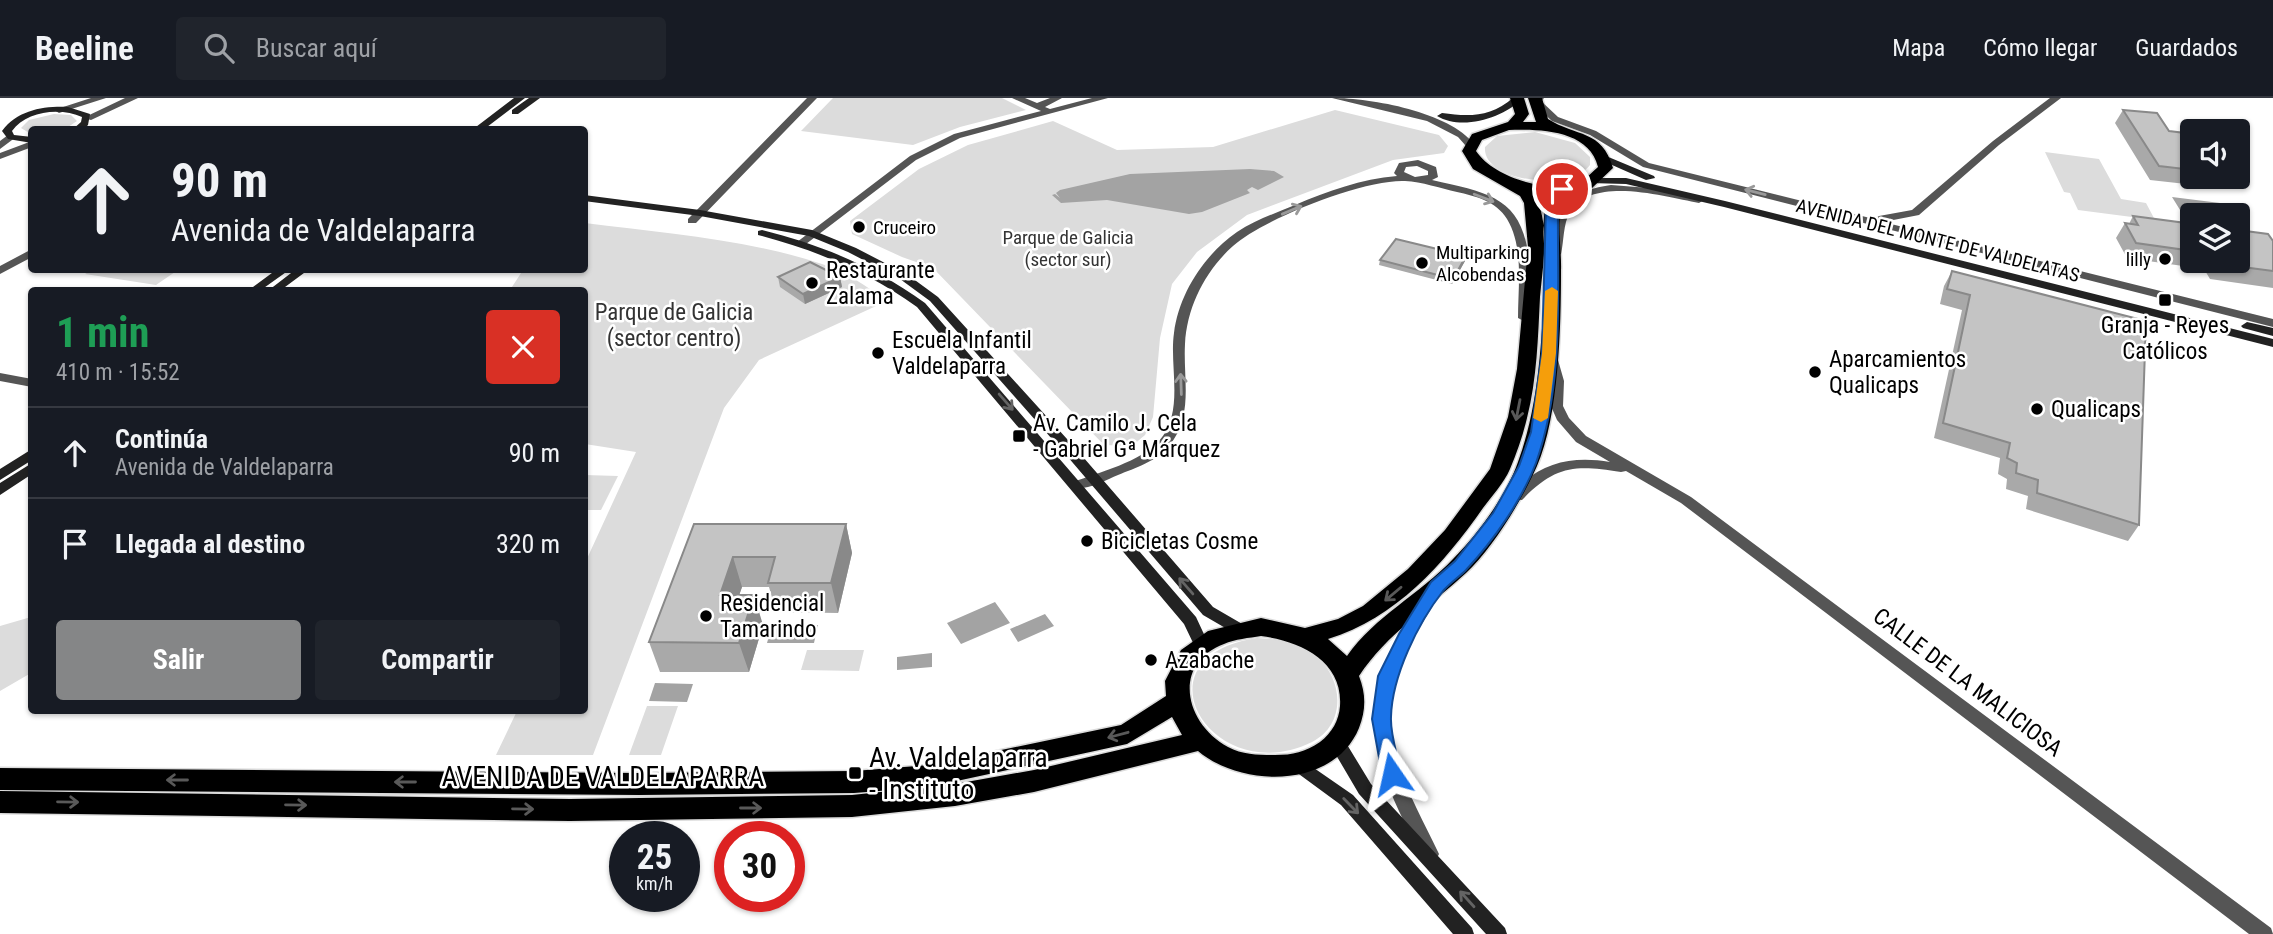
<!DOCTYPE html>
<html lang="es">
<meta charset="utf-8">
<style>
:root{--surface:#171b24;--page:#20242c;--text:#f1f3f6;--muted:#9ea1a6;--line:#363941;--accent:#858687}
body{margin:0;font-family:"Roboto Condensed",sans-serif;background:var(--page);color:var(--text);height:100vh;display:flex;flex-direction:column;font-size:26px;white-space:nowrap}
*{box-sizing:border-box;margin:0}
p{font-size:23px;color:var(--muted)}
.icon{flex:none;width:38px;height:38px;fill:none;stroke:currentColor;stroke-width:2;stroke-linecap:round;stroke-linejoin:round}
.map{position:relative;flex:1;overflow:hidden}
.sheet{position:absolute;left:28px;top:189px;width:560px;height:427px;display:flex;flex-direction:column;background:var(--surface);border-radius:7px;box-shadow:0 2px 5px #0004}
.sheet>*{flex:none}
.top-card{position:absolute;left:28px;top:28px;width:560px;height:147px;border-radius:7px;box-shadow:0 2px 5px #0004;background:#171b24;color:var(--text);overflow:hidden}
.tools{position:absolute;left:2180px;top:21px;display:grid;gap:14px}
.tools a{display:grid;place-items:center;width:70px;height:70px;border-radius:7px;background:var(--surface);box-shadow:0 2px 5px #0004;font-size:35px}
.speed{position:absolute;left:609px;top:723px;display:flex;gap:14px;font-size:35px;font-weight:700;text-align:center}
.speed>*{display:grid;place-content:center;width:91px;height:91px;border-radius:50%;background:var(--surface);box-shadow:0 2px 5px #0004;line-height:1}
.speed small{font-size:18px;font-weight:400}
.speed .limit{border:10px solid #d22;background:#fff;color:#111}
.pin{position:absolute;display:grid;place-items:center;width:60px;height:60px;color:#fff;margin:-30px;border:4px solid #fff;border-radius:50%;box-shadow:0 2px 7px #0007}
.me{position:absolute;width:77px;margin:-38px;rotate:349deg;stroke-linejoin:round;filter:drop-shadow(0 0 5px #0008)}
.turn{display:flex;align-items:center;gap:24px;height:147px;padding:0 28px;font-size:32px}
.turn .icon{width:91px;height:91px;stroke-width:2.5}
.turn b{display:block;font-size:49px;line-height:60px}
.round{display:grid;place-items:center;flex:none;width:74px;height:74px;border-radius:7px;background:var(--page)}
.headline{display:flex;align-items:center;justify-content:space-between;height:119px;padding:0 28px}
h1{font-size:42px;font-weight:700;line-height:52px;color:#1e9e55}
.button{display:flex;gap:14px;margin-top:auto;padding:14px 28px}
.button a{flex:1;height:80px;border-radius:7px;background:var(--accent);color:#fff;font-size:28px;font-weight:700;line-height:80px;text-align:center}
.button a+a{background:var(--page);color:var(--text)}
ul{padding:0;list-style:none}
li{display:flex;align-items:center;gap:21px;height:91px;padding:0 28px;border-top:2px solid var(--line)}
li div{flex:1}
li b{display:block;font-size:26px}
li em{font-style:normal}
header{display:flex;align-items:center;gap:42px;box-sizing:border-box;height:98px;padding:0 35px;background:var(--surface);border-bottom:2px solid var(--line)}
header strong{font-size:33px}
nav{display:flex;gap:38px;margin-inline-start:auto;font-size:24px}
.search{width:490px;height:63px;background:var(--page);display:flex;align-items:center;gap:18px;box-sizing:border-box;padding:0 24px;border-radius:7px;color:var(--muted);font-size:26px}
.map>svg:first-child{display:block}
.green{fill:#dcdcdc}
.water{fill:#a3a3a3}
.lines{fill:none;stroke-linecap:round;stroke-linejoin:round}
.highway-casing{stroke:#dbdbdb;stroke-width:3}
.street{fill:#555;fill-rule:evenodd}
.secondary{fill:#222;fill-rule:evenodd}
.highway{fill:#000;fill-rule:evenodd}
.wall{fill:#a9a9a9}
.shaded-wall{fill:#898989}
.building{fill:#c4c4c4;stroke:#898989;stroke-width:2}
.oneway{stroke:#999}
.oneway2{stroke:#646464}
.oneway3{stroke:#595959}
.route{fill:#1a73e8;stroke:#114b97;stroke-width:2}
.slow{fill:#f59e0b}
.poi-dot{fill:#000;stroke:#fff;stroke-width:2.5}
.labels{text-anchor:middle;stroke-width:5;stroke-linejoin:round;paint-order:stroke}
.far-poi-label{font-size:19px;fill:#000;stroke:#fff;text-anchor:start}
.far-park-label{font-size:19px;fill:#333;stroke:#fff}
.far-street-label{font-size:19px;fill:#000;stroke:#fff}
.poi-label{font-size:23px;fill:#000;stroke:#fff;text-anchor:start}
.park-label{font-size:23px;fill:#333;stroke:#fff}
.street-label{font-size:23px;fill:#000;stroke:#fff}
.near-poi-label{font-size:28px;fill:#000;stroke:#fff;text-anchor:start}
.near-street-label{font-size:28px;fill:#000;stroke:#fff}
</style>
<header>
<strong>Beeline</strong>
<div class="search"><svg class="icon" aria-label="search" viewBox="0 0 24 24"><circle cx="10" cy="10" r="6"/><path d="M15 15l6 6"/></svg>Buscar aquí</div>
<nav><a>Mapa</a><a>Cómo llegar</a><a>Guardados</a></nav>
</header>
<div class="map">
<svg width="2273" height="836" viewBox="0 0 2273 836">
<rect width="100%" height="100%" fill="#fff"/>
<!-- green -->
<path class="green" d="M833,0H1002L1026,12L960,29L913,47L801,33Z
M1335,12L1439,37L1448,48L1444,55L1393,62L1247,117L1197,154L1172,186L1160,240L1153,319L1145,337L1132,348L1104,347L933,170L902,159L852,136L850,123L919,71L968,47L1053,23L1117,52L1213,49Z
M54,16L71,17L77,23L65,31L32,32L31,36L21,30L29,22Z
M1535,34L1575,45L1590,59V67C1572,93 1482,85 1485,49L1497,38Z
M2045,54L2099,61L2121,101L2146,105L2155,122L2078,112L2070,95L2064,94Z
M585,125C662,135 747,141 822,166C846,173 867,189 887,203L759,262L724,310L593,657H496L517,613L584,612L585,465L636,354L585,346L584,192H510L523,172H584Z
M92,172H157L175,174L156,187L85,176Z
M585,377L618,378L601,412H585Z
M31,519V575L0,593V528Z
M1257,540C1278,541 1300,545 1317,559C1344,582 1346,627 1312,644C1213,693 1130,559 1257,540Z
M807,552H864L859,573L801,572Z
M647,608H678L661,657H629Z"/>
<!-- water -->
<path class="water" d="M1250,71L1274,73L1284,79L1258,92L1252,89L1247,92L1250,95L1202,114L1189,116L1107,102L1061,105L1052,97L1055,96L1060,100L1056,95L1060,92L1130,76Z
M2172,99L2228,106L2236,117H2193V129L2190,128Z
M995,504L1010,525L961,546L947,525Z
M1045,516L1054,528L1018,544L1010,531Z
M772,527H818L814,545H767Z
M932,555V569L897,572V559Z
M655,585L693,586L687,604L649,603Z"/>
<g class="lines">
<!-- highway casing -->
<g class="highway-casing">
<path id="highway" d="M1510,0H1524L1529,16L1523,24H1536L1528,0H1542L1548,21C1576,39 1602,31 1613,70L1592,90L1567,95C1554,117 1562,148 1561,173C1561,228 1559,318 1537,368C1522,402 1493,450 1466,475C1429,509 1387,536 1359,578C1366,596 1366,612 1359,630C1334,691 1242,690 1198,653L1034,694L955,708L852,719L570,723L0,715V693L570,701L852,697L955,686L1034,672L1182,637L1172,619L1127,646L929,689L854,695L639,697L0,692V670L639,675L854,673L929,667L1121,627L1166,598L1165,583L1181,552L1208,533L1261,520L1305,530L1338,521L1363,508L1408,471L1445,432L1490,371L1508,319L1517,271L1528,149L1524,105L1520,98L1473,71L1462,53L1472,36L1508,24L1515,16ZM1509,32C1540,31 1589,32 1598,69C1593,73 1587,80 1581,83C1551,97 1494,80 1476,53L1482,42ZM1533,94L1551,96C1538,117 1546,149 1545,174C1542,237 1540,304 1518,364C1506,398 1478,436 1453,461C1420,496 1375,518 1347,558L1328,541C1396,520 1443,467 1483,410C1492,398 1504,385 1510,371C1517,355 1523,337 1527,320C1537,281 1538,239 1540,199C1543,166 1551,123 1533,94ZM1261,538C1299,543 1343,562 1340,608C1339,622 1332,635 1320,644C1305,654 1293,657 1275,657C1259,657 1243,657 1228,649C1185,626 1171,566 1224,546C1235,541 1249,540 1261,538Z"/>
</g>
<!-- street -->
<path class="street" d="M91,0H106L59,15L54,12Z
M125,0H138L91,22L83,20Z
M807,0H817L696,125H688V121Z
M1012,0H1025L1037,5L1050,0H1062L1045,9L1050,11L1092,0H1108L960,40L916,62L806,146L802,147L797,144L910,58L954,36L1041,13Z
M1332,0C1372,0 1449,14 1474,46L1466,48L1458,39L1427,23Z
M1534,0H1544L1541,3L1558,19L1596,33L1649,65L1874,121L1879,118L1912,112L1993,43L2050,0H2061L1999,47L1919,117L1883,124L2273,221V229L1643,69L1590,37L1552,23L1533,5Z
M8,37L16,39L0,51V43Z
M32,43V49L0,61V55Z
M1418,62L1436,69L1438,79L1432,82C1495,96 1526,101 1530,174C1530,189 1533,209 1528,222L1524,223L1518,220C1518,188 1524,149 1507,121C1496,103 1475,98 1457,94C1440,90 1422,84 1405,83C1364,81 1263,121 1233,148C1205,173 1187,209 1185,246C1183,281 1194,318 1169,348C1157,363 1135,370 1118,377C1106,382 1086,393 1073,390L1071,387L1073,384C1098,375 1142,363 1159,343C1185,314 1169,269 1174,235C1179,195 1205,156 1237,134C1255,122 1276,115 1295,107C1328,93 1361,81 1397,78L1394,75L1399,65ZM1417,68L1428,73V77L1415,79L1404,74L1406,69Z
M1611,87L1649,90L1699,99L1704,102L1699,105C1666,99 1592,77 1570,114C1563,126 1564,143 1561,156L1556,159L1552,158L1551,156C1559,112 1562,94 1611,87Z
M32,151V159L0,176V168Z
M1552,258L1558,262L1564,283L1563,308L1569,320L1586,338L1691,399L2271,830L2273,836H2249L1681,405L1626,373L1621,374C1575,367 1556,367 1522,402H1512L1510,399C1535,365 1571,357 1610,364L1576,344L1557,322L1551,308L1552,283L1546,262Z
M0,275L32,281V289L0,283Z
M1432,492L1437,493L1439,497C1426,520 1410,543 1400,567C1371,635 1411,697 1439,756L1436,762L1430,764L1424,762C1394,706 1360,643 1380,578C1389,548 1410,520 1427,493Z"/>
<!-- secondary -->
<path class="secondary" d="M514,0H525L483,32H472Z
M529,0H540L518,16H512V12Z
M1513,0L1522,1C1503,20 1462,33 1437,18L1442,15C1470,19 1490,19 1513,0Z
M68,9L90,16L88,27L83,32H72L81,24L82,19C60,9 26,13 12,33L14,37L32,39V45L8,41L2,33C18,12 43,8 68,9Z
M1606,58L1654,78L1655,80L1646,82L1603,63L1601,61Z
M1593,80H1626L1725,103L2273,241V249L1724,109L1626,86L1589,85V81Z
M584,97L700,112L812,132L856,150L908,177L938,199L1077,352L1213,509L1244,527L1247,531L1244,535H1234L1203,517L1067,358L930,203L900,181L848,154L809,138L700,118L584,103Z
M762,132C822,147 875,169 925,205L1196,519L1209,547L1206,551H1196L1184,526L917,209C868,174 816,152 758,137V133Z
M276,172H289L261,192H249Z
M295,172H308L281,192H269Z
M2247,224L2273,230V238L2243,230L2241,228Z
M32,351V362L0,382V371Z
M32,365V376L0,397V385Z
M1337,638L1343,640L1371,686L1505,830L1507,836H1486L1359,696L1329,645L1331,640Z
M1298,659L1353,697L1472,830L1474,836H1453L1341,707L1292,671L1290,666L1292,661Z"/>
<!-- highway -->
<use href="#highway" class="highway"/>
</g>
<!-- wall -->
<path class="wall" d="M2123,12L2169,33L2193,36V79H2220L2213,89L2150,82L2115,25Z
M2133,118L2193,126V163H2238L2273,143V190L2210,181L2204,171L2127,160L2116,140L2125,125L2129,126Z
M1466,158L1465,163L1452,186L1379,167L1380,162Z
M1952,173L2139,427L2128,443L2026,411L2028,398L2006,391L2007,381L1998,376L2000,360L1934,340L1962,212L1940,206L1944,188Z
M778,179H840L842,189L805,206L780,189Z
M694,426H846L852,455L838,515L776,514L769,489H742L739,497L763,527L749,574H660L649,544Z"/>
<!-- shaded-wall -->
<path class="shaded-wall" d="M1466,158L1465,163L1452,186L1453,181Z
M840,179L842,189L805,206L803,196Z
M846,426L852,455L838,515L831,485Z
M733,459L742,489L729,527L720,497Z
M754,497L763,527L749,574L739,545Z"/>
<!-- building -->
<path class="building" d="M2123,12L2157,15L2169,33L2193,36V72L2159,68Z
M2133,118L2193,126V153L2136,145L2125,125L2138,127Z
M2238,132L2268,136L2273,143V173L2220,166L2218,163H2238Z
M1396,141L1466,158L1453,181L1380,162Z
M810,164L840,179L803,196L778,179Z
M1952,173L2146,223L2139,427L2037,395L2038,382L2016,375L2017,365L2007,360L2010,345L1943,325L1970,197L1947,191Z
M694,426H846L831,485H768L775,459H733L720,497H754L739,545L649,544Z"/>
<!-- one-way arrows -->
<defs><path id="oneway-shaft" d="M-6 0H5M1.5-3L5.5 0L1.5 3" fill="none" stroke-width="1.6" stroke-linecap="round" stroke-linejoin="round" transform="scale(1.75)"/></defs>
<g class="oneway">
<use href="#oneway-shaft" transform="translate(1755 94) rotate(-166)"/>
<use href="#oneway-shaft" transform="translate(1484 100) rotate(21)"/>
<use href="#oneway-shaft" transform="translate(1292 112) rotate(-23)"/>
<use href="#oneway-shaft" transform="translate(1181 286) rotate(-92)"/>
</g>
<g class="oneway2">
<use href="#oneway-shaft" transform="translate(1006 304) rotate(49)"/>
<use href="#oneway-shaft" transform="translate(1186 488) rotate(-131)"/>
<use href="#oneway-shaft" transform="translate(1351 708) rotate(46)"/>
<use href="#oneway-shaft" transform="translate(1467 801) rotate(-132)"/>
</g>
<g class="oneway3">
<use href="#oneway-shaft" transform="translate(1518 312) rotate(101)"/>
<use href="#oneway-shaft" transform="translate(1393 496) rotate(140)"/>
<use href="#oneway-shaft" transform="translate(1118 637) rotate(165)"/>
<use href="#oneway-shaft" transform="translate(177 682) rotate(-180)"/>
<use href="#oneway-shaft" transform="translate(405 684) rotate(-180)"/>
<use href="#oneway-shaft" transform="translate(68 704) rotate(1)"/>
<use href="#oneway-shaft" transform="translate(296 707) rotate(1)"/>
<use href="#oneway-shaft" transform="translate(751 710)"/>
<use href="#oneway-shaft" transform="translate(523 711) rotate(1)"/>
</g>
<!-- route -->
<path class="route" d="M1558,88L1568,91L1558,107C1557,191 1565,284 1536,365C1522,402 1494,442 1466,472C1459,479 1450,485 1443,493C1418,525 1392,578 1391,619C1390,637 1398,658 1401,676L1399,682L1392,684L1385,682L1382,676L1372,621L1378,578L1399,536L1431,484L1455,463L1493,415L1519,368L1531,334L1542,255L1546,107Z"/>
<!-- slow -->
<path class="slow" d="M1552,189L1558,193L1556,255L1548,320L1541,324L1533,320L1542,255L1545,193Z"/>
<!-- markers -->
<g class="poi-dot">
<circle cx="859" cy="129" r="7"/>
<circle cx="2165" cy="161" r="7"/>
<circle cx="1422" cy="165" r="7"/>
<circle cx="812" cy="185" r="7"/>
<rect x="2158" y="195" width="14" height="14" rx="3.5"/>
<circle cx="878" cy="255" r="7"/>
<circle cx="1815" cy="274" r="7"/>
<circle cx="2037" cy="311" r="7"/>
<rect x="1012" y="331" width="14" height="14" rx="3.5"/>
<circle cx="1087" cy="443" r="7"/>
<circle cx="706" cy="518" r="7"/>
<circle cx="1151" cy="562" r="7"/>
<rect x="848" y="668" width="14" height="14" rx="3.5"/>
</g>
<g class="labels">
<!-- far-poi labels -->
<g class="far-poi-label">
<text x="873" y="136">Cruceiro</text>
<text x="1436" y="161">Multiparking<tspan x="1436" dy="22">Alcobendas</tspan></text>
<text x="2151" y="168" text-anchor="end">lilly</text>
</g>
<!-- far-park labels -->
<g class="far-park-label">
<text x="1068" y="146">Parque de Galicia<tspan x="1068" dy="22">(sector sur)</tspan></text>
</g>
<!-- far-street labels -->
<g class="far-street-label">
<text transform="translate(1938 142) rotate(14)" y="7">AVENIDA DEL MONTE DE VALDELATAS</text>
</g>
<!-- poi labels -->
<g class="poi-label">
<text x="826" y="180">Restaurante<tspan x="826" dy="26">Zalama</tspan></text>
<text x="2165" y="235" text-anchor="middle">Granja - Reyes<tspan x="2165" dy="26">Católicos</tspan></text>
<text x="892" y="250">Escuela Infantil<tspan x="892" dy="26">Valdelaparra</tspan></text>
<text x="1829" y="269">Aparcamientos<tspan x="1829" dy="26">Qualicaps</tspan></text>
<text x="2051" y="319">Qualicaps</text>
<text x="1033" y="333">Av. Camilo J. Cela<tspan x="1033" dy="26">- Gabriel Gª Márquez</tspan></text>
<text x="1101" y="451">Bicicletas Cosme</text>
<text x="720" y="513">Residencial<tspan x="720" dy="26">Tamarindo</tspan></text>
<text x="1165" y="570">Azabache</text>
</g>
<!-- park labels -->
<g class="park-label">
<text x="674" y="222">Parque de Galicia<tspan x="674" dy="26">(sector centro)</tspan></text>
</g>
<!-- street labels -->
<g class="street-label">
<text transform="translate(1968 584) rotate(37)" y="8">CALLE DE LA MALICIOSA</text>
</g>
<!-- near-poi labels -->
<g class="near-poi-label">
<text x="869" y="669">Av. Valdelaparra<tspan x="869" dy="32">- Instituto</tspan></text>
</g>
<!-- near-street labels -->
<g class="near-street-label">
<text x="603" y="688">AVENIDA DE VALDELAPARRA</text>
</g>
</g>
</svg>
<div class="tools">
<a><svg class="icon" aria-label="sound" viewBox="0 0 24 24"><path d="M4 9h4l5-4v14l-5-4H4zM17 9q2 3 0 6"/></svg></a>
<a><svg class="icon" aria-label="layers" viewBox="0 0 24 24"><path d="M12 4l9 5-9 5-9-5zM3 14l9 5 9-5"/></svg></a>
</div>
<div class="speed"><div>25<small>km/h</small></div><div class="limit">30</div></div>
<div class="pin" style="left:1562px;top:91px;background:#d93025"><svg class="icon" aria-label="arrive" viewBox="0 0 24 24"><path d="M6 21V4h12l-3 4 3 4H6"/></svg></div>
<svg class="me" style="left:1392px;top:676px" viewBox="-20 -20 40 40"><path d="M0-17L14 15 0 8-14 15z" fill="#1a73e8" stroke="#fff" stroke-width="4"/></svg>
<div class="top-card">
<div class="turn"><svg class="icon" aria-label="ahead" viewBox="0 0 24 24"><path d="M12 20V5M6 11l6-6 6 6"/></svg><div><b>90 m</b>Avenida de Valdelaparra</div></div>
</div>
<section class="sheet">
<div class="headline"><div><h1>1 min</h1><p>410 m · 15:52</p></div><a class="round" style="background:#d93025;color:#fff"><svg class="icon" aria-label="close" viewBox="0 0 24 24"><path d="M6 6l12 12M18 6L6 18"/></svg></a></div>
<ul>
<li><svg class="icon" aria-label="ahead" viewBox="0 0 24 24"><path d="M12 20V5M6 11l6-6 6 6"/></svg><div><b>Continúa</b><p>Avenida de Valdelaparra</p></div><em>90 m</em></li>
<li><svg class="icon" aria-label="arrive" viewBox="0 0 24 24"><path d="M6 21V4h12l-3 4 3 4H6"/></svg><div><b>Llegada al destino</b></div><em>320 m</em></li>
</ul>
<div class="button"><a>Salir</a><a>Compartir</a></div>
</section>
</div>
